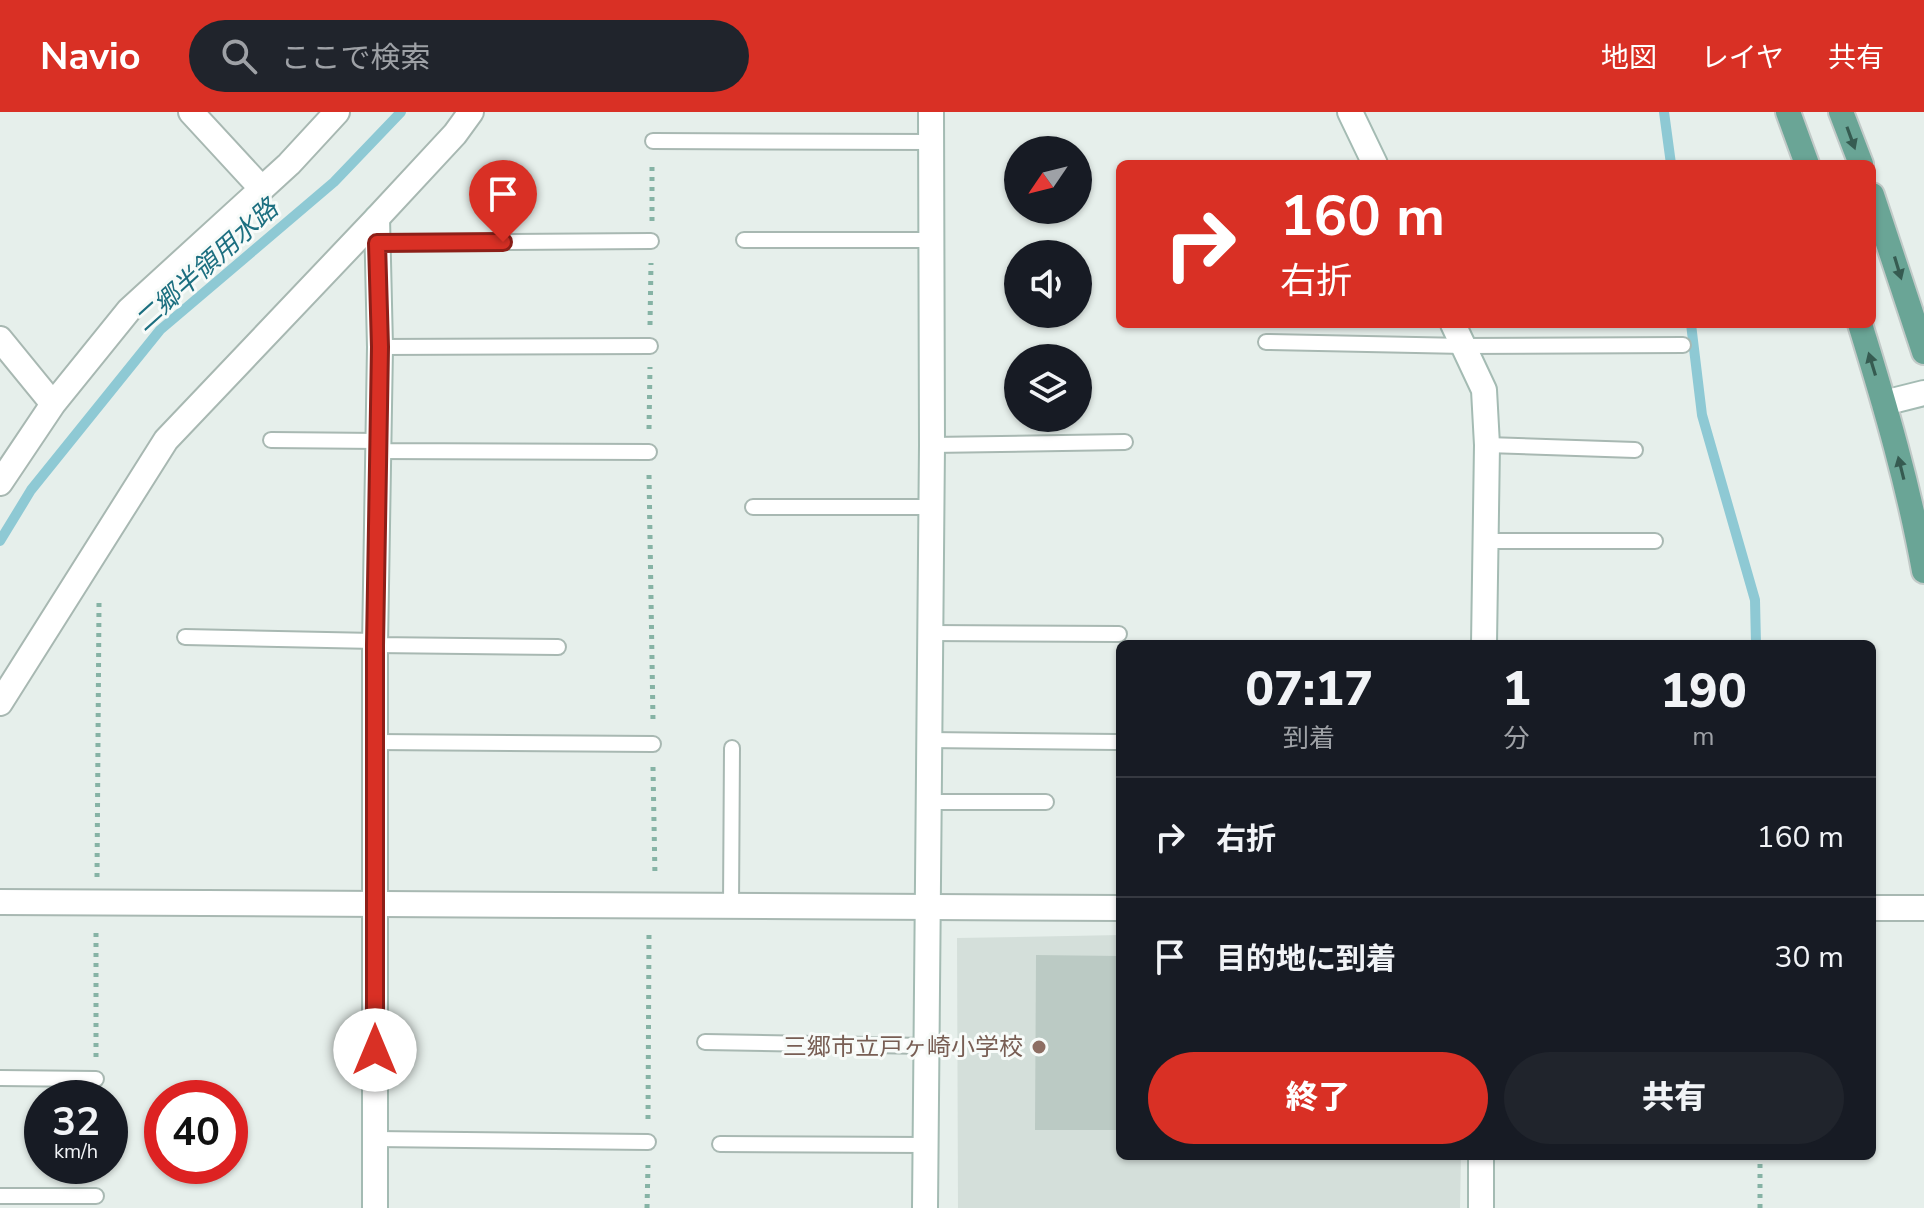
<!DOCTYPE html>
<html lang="ja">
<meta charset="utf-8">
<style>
:root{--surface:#171b24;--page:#20242c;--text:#f1f3f6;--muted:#9ea1a6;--line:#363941;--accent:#d93025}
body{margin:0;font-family:"Nunito Sans","Noto Sans JP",sans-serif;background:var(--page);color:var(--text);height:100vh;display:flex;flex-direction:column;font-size:30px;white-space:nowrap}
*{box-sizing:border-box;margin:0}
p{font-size:26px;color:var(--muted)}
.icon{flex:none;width:44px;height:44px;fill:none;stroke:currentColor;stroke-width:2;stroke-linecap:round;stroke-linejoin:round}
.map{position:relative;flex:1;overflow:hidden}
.side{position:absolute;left:1116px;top:528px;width:760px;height:520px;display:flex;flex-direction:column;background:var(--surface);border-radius:12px;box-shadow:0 2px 6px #0004}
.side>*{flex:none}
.guide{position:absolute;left:1116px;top:48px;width:760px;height:168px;border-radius:12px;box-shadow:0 2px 6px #0004;background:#d93025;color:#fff;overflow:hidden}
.needle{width:52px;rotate:235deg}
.buttons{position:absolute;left:1004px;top:24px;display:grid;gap:16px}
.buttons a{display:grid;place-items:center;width:88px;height:88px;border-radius:50%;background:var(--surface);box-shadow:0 2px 6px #0004;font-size:40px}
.speed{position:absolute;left:24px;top:968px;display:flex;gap:16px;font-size:40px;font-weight:700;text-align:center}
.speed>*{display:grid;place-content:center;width:104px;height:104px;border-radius:50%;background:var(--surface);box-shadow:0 2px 6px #0004;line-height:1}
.speed small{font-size:20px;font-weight:400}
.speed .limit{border:12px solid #d22;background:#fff;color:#111}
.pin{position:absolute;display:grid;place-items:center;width:68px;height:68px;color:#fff;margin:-82px -34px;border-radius:50% 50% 50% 0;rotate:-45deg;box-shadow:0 0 8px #0007}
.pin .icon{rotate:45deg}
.me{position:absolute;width:88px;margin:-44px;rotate:0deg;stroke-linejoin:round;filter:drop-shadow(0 0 6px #0008)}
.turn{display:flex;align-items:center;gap:28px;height:168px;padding:0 32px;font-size:36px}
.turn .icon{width:104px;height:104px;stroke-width:2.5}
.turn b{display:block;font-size:56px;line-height:68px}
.eta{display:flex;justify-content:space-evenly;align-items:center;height:136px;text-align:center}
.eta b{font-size:48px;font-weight:800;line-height:56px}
.primary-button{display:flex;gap:16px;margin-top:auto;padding:16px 32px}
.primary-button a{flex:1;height:92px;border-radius:48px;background:var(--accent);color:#fff;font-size:32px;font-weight:800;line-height:92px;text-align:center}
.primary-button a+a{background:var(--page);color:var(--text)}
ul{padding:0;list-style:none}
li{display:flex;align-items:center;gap:24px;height:120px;padding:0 32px;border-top:2px solid var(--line)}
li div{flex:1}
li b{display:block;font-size:30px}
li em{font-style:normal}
header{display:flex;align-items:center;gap:48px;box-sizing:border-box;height:112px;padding:0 40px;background:var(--accent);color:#fff}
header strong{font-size:38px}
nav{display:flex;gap:44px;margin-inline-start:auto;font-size:28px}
.search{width:560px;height:72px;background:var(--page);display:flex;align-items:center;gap:20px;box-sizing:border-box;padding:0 28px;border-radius:44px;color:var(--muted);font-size:30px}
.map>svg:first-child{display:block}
.built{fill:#d4dfda}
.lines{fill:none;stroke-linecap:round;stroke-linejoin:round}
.stream{stroke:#8ec9d4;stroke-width:10}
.building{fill:#bbcac4}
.lane-casing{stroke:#a8b8b2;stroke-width:18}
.street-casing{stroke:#a8b8b2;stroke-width:28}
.secondary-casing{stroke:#a4bbb3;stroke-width:28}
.primary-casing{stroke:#c2cac8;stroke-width:28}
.path{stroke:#86b3a5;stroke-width:5;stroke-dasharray:4 6;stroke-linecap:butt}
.lane{stroke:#fff;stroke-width:14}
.street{stroke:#fff;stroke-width:24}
.secondary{stroke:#fff;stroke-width:24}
.primary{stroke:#6aa596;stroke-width:24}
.oneway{fill:#365b51}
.route-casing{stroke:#8d1f18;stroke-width:20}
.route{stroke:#d93025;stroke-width:14}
.education-dot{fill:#8d6e63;stroke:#f7fbf9;stroke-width:3}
.labels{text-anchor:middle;stroke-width:6;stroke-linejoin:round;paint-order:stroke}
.education-label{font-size:24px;fill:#785e54;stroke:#f7fbf9;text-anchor:end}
.water-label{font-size:26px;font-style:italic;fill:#1c6f80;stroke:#f7fbf9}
</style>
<header>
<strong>Navio</strong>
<div class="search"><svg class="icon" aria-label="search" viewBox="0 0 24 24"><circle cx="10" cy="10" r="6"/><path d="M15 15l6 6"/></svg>ここで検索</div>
<nav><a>地図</a><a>レイヤ</a><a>共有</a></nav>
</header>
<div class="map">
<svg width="1924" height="1096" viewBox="0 0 1924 1096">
<rect width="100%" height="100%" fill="#e6efeb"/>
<!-- built -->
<path class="built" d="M1120,823V1044H1461L1460,1096H958L957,826Z"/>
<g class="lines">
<!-- stream -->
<path class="stream" d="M1664,0L1671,52
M1691,212L1702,303L1755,488L1756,532
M0,429L31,378L160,218L334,70L401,0"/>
</g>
<!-- building -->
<path class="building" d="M1036,843L1120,844V1018H1035Z"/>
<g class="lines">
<!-- lane casing -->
<g class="lane-casing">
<path id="lane" d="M653,29L931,30
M744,128H929
M377,131L651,129
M1266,230L1464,234L1683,233
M380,235L650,234
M271,328L378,329
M932,333L1125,330
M1487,333L1635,338
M377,339L649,340
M753,395H931
M1486,429H1655
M930,521L1119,522
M185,525L375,529
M375,533L558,535
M928,628L1117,630
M376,630L653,632
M928,690H1046
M731,794L732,636
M705,930L925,934
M0,966L96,967
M375,1027L648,1030
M720,1032L925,1033
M0,1084H96"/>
</g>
<!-- street casing -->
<g class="street-casing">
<path id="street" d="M191,0L262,77
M0,227L53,292
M0,371L53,292L129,198L289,52L337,0
M0,591L166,328L377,106L455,22L471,0
M0,790L1120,796
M1872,796H1924"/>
</g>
<!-- secondary casing -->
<g class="secondary-casing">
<path id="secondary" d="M1350,0L1375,52
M1453,212L1484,278L1487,333L1484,532
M1884,291L1924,281
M1481,1044V1096
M375,1096V533L380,235L377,106
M925,1096L932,333L931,0"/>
</g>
<!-- primary casing -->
<g class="primary-casing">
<path id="primary" d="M1788,0L1807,52
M1841,0L1861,52
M1872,83L1924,240
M1860,212C1885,293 1909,375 1924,459"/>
</g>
<!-- path -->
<path class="path" d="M652,109V51
M650,213L651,151
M649,317L650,255
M649,363L653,609
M653,655L655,765
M97,765L99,491
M96,945V819
M648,1007L649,821
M647,1096L648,1053
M1760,1096V1044"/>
<!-- lane -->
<use href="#lane" class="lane"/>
<!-- street -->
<use href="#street" class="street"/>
<!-- secondary -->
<use href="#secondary" class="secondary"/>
<!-- primary -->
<use href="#primary" class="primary"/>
</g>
<!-- one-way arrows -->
<defs><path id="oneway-solid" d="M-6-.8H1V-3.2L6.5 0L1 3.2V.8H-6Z" transform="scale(2)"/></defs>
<g class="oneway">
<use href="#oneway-solid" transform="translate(1851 26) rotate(70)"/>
<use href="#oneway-solid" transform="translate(1898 156) rotate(73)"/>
<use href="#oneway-solid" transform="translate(1872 252) rotate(-107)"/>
<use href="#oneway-solid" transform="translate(1901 356) rotate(-104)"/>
</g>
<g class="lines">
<!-- route casing -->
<g class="route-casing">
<path id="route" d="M375,938V533L380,235L377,131L503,130"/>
</g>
<!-- route -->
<use href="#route" class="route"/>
</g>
<!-- markers -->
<circle class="education-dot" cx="1039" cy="935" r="8"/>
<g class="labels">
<!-- education labels -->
<g class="education-label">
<text x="1023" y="943">三郷市立戸ヶ崎小学校</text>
</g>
<!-- water labels -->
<g class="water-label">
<text transform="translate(206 153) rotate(-42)" y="9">二郷半領用水路</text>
</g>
</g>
</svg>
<div class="buttons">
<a><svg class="needle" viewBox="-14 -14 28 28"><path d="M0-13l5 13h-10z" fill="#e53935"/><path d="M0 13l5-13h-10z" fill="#9ea1a6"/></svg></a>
<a><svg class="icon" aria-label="sound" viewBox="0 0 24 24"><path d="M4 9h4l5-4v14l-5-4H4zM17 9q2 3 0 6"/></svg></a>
<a><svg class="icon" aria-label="layers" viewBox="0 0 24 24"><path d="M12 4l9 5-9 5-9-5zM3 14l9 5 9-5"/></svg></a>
</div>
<div class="speed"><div>32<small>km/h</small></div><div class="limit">40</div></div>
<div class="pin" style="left:503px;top:130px;background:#d93025"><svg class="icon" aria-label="arrive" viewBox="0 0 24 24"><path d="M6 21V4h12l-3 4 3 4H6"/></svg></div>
<svg class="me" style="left:375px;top:938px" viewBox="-20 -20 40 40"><circle r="19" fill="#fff"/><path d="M0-13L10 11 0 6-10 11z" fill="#d93025"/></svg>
<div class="guide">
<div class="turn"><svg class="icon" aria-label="right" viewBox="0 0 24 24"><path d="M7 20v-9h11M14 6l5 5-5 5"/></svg><div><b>160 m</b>右折</div></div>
</div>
<section class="side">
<div class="eta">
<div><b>07:17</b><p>到着</p></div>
<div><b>1</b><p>分</p></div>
<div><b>190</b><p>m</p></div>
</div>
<ul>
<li><svg class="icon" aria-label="right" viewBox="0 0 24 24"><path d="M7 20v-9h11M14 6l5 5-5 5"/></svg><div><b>右折</b></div><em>160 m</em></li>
<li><svg class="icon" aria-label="arrive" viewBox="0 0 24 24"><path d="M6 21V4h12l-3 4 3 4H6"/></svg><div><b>目的地に到着</b></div><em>30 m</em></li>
</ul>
<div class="primary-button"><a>終了</a><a>共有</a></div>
</section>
</div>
